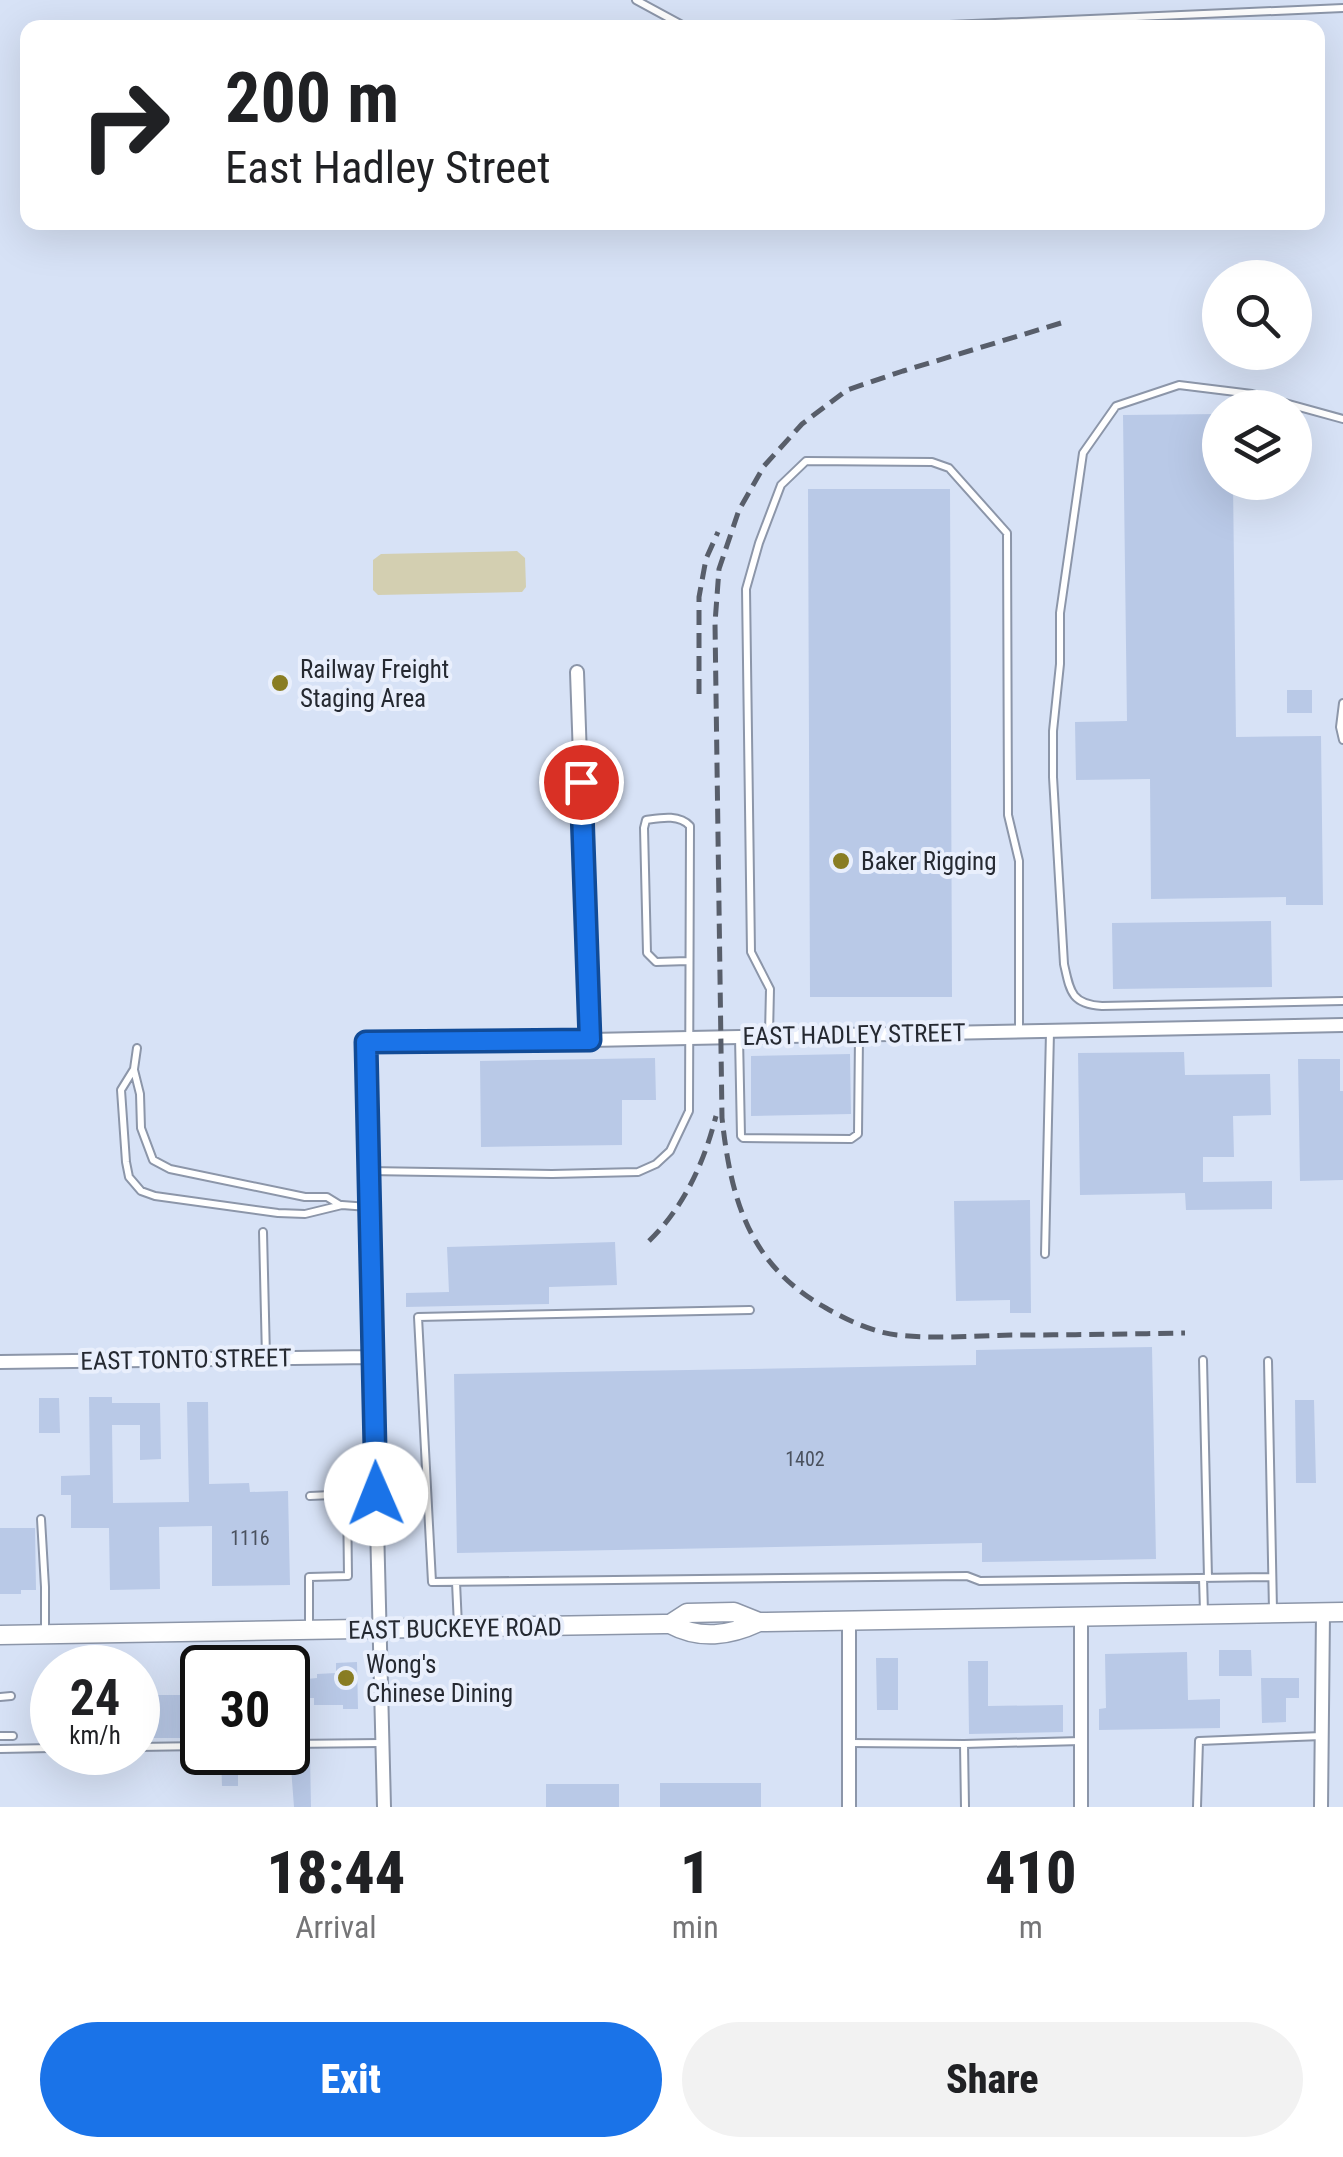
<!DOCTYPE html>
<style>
:root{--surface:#fff;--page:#f2f2f2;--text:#202124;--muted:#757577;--accent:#1a73e8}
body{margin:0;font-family:"Roboto Condensed",sans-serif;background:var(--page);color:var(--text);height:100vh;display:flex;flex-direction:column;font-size:38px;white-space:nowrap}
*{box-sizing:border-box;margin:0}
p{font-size:32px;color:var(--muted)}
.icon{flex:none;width:55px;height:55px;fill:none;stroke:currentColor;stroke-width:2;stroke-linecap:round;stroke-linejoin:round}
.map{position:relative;height:1807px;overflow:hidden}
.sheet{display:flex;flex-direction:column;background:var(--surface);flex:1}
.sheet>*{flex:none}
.hud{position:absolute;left:20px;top:20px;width:1305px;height:210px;border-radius:20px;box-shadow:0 10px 40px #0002;background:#fff;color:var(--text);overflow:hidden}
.tools{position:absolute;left:1202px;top:260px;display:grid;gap:20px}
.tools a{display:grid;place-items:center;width:110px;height:110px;border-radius:50%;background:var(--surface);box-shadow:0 10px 40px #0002;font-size:50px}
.speed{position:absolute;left:30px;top:1645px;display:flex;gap:20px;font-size:50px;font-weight:700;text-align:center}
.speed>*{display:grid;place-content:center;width:130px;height:130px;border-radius:50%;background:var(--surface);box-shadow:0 10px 40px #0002;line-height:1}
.speed small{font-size:25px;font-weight:400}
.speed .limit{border:5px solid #111;border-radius:15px;background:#fff;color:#111}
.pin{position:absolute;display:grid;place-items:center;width:85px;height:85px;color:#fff;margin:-42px;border:5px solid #fff;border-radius:50%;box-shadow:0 2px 10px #0007}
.me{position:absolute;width:110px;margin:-55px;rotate:359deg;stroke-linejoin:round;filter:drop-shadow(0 0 8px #0008)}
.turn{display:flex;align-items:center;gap:35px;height:210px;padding:0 40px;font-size:45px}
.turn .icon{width:130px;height:130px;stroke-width:2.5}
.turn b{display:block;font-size:70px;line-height:85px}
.eta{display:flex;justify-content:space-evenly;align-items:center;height:170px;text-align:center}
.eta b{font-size:60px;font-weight:800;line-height:70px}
.button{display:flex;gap:20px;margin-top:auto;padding:20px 40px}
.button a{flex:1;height:115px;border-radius:60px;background:var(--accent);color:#fff;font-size:40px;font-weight:800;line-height:115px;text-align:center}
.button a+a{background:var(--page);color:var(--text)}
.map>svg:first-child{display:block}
.green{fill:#d3cfb1}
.building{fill:#b9c9e7}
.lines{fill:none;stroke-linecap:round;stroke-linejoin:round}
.service-casing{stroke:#8c96a9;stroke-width:10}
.minor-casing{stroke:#8c96a9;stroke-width:16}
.secondary-casing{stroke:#8c96a9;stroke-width:21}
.service{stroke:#fff;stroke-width:6}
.minor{stroke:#fff;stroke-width:12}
.secondary{stroke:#fff;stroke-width:18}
.rail{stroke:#585e6a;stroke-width:5;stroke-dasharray:15 8;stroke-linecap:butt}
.route-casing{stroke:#114b97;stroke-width:25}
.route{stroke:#1a73e8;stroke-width:18}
.poi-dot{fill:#897d23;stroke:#e9effc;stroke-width:4}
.labels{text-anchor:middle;stroke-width:8;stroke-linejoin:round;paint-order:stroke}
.number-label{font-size:20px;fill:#4a515e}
.poi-label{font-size:25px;fill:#252931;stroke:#e9effc;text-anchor:start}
.street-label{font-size:25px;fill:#252931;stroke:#e9effc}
</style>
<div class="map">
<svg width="1343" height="1807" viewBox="0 0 1343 1807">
<rect width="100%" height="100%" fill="#d7e2f6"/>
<!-- green -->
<path class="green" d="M517,551L525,558L526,587L522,592L378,595L373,590V560L381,554Z"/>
<!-- building -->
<path class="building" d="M1220,414V482H1233L1236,737L1321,736L1323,905H1286V897L1151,899L1150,779L1076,780L1075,722L1127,721L1123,415Z
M808,489H950L952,997H810Z
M1287,690H1312V713H1287Z
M1271,921L1272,987L1113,989L1112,923Z
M1184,1052L1185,1075L1270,1074L1271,1115L1233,1116L1234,1157H1203V1182L1272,1181V1209L1186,1210L1185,1193L1080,1195L1078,1053Z
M850,1054L851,1114L751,1116V1056Z
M655,1058L656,1100H622V1145L481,1147L480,1061Z
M1298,1059H1340V1091H1343V1180L1300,1181Z
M1030,1200L1031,1313H1010V1300L956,1301L954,1201Z
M615,1242L617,1285L549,1287V1304L406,1307V1293L449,1292L447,1247Z
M1152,1347L1156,1559L982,1562V1543L457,1553L454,1374L976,1365V1350Z
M89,1397H112V1403H160L161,1459L140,1460V1425H112L113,1503L189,1502L187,1402H208L209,1484L249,1483L250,1492L288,1491L290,1585L212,1586V1526L159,1527L160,1589L110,1590L109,1528H71V1495H61V1476L90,1475Z
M39,1398H59L60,1433H39Z
M1295,1400H1314L1316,1483H1296Z
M0,1528H35L36,1590H21V1594H0Z
M1219,1650H1251L1252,1676H1219Z
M1187,1652L1188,1700L1220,1699V1728L1099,1730V1709L1106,1708L1105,1654Z
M876,1658H898V1710H877Z
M968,1661H988V1706L1063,1705V1732L969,1734Z
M357,1662L358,1709H343V1705H314V1698H310V1691H307V1679L317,1678V1674L336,1673V1663Z
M1261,1678H1299V1698H1286V1722L1262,1723Z
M147,1695H183V1738H147Z
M290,1754H310L311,1807H294Z
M221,1757H238V1786H222Z
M660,1783H761V1807H660Z
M546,1784H619V1807H546Z"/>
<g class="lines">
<!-- service casing -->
<g class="service-casing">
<path id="service" d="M636,0L682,25L693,28
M881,28L1343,8
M1343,419L1252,394L1179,385L1116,406L1083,453L1060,613V664L1053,731V777L1064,964C1070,991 1071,1004 1102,1006L1343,1001
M1343,703L1340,727L1343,740
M769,1034L770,989L751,952L746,589L759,543L781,485L806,461L932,462L949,468L1007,533L1008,815L1019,861V1029
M739,1037L741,1136L743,1138L851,1139L858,1134L859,1036
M137,1048L134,1069L121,1090L126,1162L129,1177L141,1191L155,1196L278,1213L305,1214L342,1205L368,1207
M134,1070L140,1094L141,1128L153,1160L170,1169L305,1197H327L340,1205
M368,1171L552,1174L638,1172L656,1164L670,1151L689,1111L690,826C679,814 660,818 646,820L644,828L647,953L656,962L688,961
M263,1232L266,1357
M1045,1254L1050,1032
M750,1310L418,1317L432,1582L967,1576L980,1581L1271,1577
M1203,1360L1208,1578
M1268,1361L1273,1610
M310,1496L376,1493
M41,1519L45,1587V1632
M1203,1578L1204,1612
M456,1582L458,1626
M309,1629V1577L348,1576L347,1494
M0,1697L11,1696
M0,1736H13
M851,1743L964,1744L1081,1741
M288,1744L381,1743
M964,1744L965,1807
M138,1747L202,1746
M0,1749L52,1748
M1197,1807L1199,1741L1322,1736"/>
</g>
<!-- minor casing -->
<g class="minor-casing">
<path id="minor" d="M577,672L590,1040
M0,1362L373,1357
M1081,1618V1807
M849,1621V1807
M384,1807L365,1042L590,1040L1343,1025
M1321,1807L1323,1613"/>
</g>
<!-- secondary casing -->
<g class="secondary-casing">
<path id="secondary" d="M670,1624C700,1640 729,1636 759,1622
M0,1635L664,1624H670L687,1613L734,1612L759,1622H766L1343,1612"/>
</g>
<!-- service -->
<use href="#service" class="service"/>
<!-- minor -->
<use href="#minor" class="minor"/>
<!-- secondary -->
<use href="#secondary" class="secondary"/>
<!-- rail -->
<path class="rail" d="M1061,323L903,371L847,390L802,424L764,466L739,510L719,569L715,623L722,1118C731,1200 749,1265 826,1308C847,1320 872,1332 897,1335C934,1339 973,1336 1011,1335C1069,1335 1127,1334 1185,1333
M699,694V597L706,559L718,532
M649,1241C684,1207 704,1163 716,1116"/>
</g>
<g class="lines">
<!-- route casing -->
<g class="route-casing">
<path id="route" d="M376,1494L366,1042L590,1040L581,782"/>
</g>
<!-- route -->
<use href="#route" class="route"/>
</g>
<!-- markers -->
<g class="poi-dot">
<circle cx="280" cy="683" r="10"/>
<circle cx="841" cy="861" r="10"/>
<circle cx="346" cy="1678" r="10"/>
</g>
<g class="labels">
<!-- number labels -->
<g class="number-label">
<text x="805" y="1466">1402</text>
<text x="250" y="1545">1116</text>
</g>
<!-- poi labels -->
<g class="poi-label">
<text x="300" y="678">Railway Freight<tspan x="300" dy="29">Staging Area</tspan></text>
<text x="861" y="870">Baker Rigging</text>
<text x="366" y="1673">Wong's<tspan x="366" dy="29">Chinese Dining</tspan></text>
</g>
<!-- street labels -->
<g class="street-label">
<text transform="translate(854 1034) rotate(-1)" y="9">EAST HADLEY STREET</text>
<text transform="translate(186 1359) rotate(-1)" y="9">EAST TONTO STREET</text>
<text transform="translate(455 1628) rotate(-1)" y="9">EAST BUCKEYE ROAD</text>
</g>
</g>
</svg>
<div class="tools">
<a><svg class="icon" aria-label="search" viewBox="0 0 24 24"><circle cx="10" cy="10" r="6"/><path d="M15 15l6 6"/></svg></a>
<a><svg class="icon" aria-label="layers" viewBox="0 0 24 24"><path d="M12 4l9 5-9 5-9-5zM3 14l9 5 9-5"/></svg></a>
</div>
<div class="speed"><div>24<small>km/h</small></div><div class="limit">30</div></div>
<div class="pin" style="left:581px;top:782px;background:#d93025"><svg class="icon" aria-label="arrive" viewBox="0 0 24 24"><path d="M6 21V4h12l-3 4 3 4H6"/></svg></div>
<svg class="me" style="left:376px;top:1494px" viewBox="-20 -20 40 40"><circle r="19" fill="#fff"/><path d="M0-13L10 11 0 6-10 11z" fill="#1a73e8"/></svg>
<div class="hud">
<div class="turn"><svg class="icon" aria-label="right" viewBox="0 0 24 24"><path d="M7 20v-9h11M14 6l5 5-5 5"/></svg><div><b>200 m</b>East Hadley Street</div></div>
</div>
</div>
<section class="sheet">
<div class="eta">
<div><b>18:44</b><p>Arrival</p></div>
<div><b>1</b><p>min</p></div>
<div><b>410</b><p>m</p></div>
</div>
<div class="button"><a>Exit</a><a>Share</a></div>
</section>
